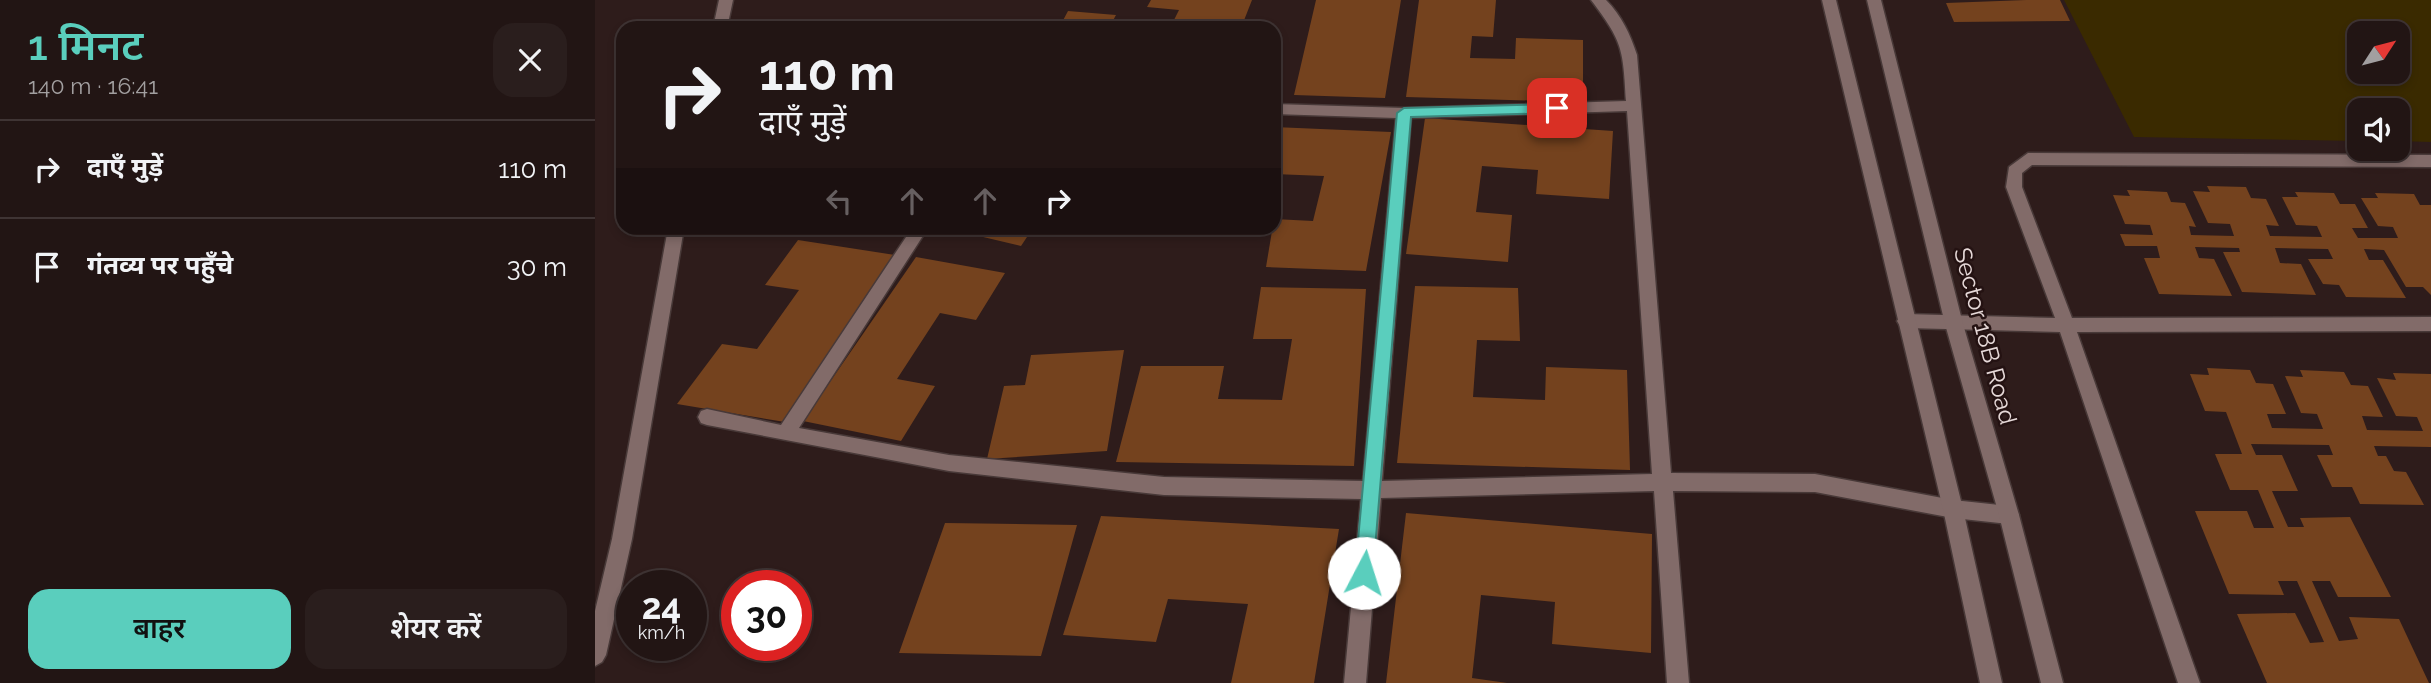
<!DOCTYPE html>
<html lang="hi">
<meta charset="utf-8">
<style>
:root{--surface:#221514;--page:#2a1e1d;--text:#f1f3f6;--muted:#a29fa0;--line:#3f3434;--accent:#5acebd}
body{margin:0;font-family:Raleway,"Noto Sans Devanagari",sans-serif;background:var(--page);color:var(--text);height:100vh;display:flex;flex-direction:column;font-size:26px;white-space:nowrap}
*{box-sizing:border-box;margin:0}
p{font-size:23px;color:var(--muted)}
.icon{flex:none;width:38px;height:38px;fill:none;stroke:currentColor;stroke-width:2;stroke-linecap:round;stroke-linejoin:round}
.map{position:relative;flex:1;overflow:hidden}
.drawer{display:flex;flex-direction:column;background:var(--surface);width:595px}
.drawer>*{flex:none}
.banner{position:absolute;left:21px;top:21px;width:665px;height:214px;border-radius:21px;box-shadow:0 4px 10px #0003,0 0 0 2px var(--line);background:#221514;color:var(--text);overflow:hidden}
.needle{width:46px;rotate:54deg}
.buttons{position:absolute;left:1752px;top:21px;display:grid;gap:14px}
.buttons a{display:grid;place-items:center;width:63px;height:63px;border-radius:14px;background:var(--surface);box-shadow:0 4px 10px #0003,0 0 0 2px var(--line);font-size:35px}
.speed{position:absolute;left:21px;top:570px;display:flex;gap:14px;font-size:35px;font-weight:700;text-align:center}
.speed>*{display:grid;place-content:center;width:91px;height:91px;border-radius:50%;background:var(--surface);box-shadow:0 4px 10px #0003,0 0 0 2px var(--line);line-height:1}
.speed small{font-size:18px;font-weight:400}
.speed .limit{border:10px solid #d22;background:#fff;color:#111}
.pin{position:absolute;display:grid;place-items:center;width:60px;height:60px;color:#fff;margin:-30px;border-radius:14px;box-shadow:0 4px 10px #0006}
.me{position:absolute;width:77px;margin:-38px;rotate:5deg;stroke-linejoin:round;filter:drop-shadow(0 0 5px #0008)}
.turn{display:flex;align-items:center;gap:24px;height:147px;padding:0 28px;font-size:32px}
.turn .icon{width:91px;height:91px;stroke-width:2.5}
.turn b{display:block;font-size:49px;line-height:60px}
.lanes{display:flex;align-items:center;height:66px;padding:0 28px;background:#0003;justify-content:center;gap:35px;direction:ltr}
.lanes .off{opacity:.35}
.round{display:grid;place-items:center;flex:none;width:74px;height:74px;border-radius:21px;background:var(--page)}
.headline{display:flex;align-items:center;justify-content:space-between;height:119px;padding:0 28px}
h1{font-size:42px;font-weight:600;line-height:52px;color:var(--accent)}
.cta{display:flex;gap:14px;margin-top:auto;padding:14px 28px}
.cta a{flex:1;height:80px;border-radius:21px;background:var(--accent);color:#111;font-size:28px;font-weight:600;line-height:80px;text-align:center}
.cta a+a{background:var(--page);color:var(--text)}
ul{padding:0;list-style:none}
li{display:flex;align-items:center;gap:21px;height:98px;padding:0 28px;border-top:2px solid var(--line)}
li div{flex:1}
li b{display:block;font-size:26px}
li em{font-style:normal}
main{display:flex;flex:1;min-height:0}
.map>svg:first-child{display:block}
.green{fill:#3a2a00;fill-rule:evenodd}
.building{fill:#74421e}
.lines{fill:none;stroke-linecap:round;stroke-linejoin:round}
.minor-casing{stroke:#483938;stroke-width:3}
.tertiary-casing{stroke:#483938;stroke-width:3}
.minor{fill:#826b69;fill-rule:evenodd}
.tertiary{fill:#826b69;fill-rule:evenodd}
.route{fill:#5acebd;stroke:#3a867b;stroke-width:2}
.labels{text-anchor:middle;stroke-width:5;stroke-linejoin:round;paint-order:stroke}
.street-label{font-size:24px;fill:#e6d9d8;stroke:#241212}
</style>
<main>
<section class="drawer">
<div class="headline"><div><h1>1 मिनट</h1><p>140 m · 16:41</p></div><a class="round"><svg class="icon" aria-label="close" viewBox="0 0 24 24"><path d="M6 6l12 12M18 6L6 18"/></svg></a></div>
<ul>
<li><svg class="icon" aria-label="right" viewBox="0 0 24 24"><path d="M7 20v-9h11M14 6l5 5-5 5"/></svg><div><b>दाएँ मुड़ें</b></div><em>110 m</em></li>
<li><svg class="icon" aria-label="arrive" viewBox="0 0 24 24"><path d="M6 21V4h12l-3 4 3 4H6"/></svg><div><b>गंतव्य पर पहुँचे</b></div><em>30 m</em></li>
</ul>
<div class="cta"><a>बाहर</a><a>शेयर करें</a></div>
</section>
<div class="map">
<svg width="1836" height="683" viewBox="0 0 1836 683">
<rect width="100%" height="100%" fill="#2e1c1b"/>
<!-- green -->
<path class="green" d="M1469,0H1836V142L1803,141L1802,110H1764V141L1539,137ZM1764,33H1802V72H1764Z"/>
<!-- building -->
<path class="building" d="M556,0H657L646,28H575L584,10L552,7Z
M721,0H806L790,98L699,95Z
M824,0H901L898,37L877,36L875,58L920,59L921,38L988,40V102L811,97Z
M1431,0H1465L1475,21L1359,22L1351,3Z
M473,11L521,15L514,28H464Z
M830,118L1018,131L1014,199L941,194L943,170L887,166L881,212L917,215L913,262L811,254Z
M679,127L796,132L771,271L671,267L679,219L718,221L729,176L679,174Z
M1612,186L1651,187L1656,198L1671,199L1684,226L1671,225L1675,236L1727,237L1722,226L1701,225L1687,197H1703L1700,192L1739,193L1745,204H1760L1773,228H1757L1763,238H1803L1798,227L1783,226L1766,198H1783L1780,193L1819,194L1825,205H1836V295L1828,287H1811L1789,250L1769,249L1774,260H1788L1811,298L1751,297L1744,285L1728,284L1713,259H1738L1733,249L1680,248L1685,263L1706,264L1721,295L1647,292L1628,252H1645L1644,248L1600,247L1604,258L1619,259L1637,296L1564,294L1549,258H1565L1562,246H1530L1525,234L1558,235L1555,225L1530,224L1518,195L1535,196L1532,190L1572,192L1576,202L1590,203L1601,227L1594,226L1596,235L1639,236L1635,224L1613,223L1598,191L1615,192Z
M350,228H438L426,246Z
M203,240L300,255L190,422L82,404L127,344L162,349L204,290L170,285Z
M321,257L410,273L381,320L345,313L302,379L340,386L306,441L208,421Z
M820,286L923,288L925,341L882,340L878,397L950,400L951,367L1032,370L1035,470L802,463Z
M666,287L771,289L759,466L521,462L546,366H629L623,399L687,400L697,339H658Z
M529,350L512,451L392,459L409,386L430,385L436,355Z
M1612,368L1655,370L1661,383L1678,384L1691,414H1672L1677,428L1728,429L1722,414L1706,413L1690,376L1708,377L1705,370L1749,372L1756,385L1773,386L1788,417L1767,416L1772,430L1828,431L1822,417L1801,416L1782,378L1801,380L1798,373L1836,374V447L1779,446L1783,456H1791L1799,471L1811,472L1829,505L1765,504L1757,487H1737L1722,455H1738L1734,445L1656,444L1661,455H1687L1703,491H1677L1693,527H1709L1705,518L1755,517L1796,597H1743L1735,581H1717L1744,641L1763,639L1754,617L1804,619L1834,683H1672L1642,614L1700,613L1715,643L1729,642L1702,581H1683L1689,595L1634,594L1600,511H1652L1659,528H1679L1663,490H1635L1620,454H1647L1631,412L1610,411L1595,374L1614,375Z
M811,513L1057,534L1056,653L957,644L960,602L886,595L877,678L912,683H791Z
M506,516L744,529L719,683H636L653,604L573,599L561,642L468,635Z
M350,523L482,525L446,656L304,653Z"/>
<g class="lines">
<!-- minor casing -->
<g class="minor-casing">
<path id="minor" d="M124,0H138L132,28H118Z
M996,0H1011C1027,16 1035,34 1042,55L1076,473L1220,474L1358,500L1414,506L1421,509L1424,515L1421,521L1414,524L1358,518L1220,492L1078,491L1094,683H1072L1059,491L786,498L771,683H749L766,499L569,495L354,471L112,425L106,423L103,417L106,411L112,409L186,425L317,228H333L204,428L354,455L569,477L768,481L801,118L679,114V104L809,108L1031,101C1028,49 1028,42 996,0ZM1032,111L1057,474L787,481L816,118Z
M1433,153L1836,155V167L1437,165L1427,173V187L1477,318L1836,317V331L1482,332L1605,683H1583L1465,332L1311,328L1305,326L1302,321L1305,316L1311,314L1460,318L1411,187L1414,167Z
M73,228H89L37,539L11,655L7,662L0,666V611L17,539Z"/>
</g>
<!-- tertiary casing -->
<g class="tertiary-casing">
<path id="tertiary" d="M1227,0H1241L1368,509L1407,683H1385L1348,509Z
M1272,0H1286L1368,324L1424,515L1468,683H1446L1404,515L1350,324Z"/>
</g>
<!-- minor -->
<use href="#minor" class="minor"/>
<!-- tertiary -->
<use href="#tertiary" class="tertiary"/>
</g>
<!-- route -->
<path class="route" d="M962,104L969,108L962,113L816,117L778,573L776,579L769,582L763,579L760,573L802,113L809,108Z"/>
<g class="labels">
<!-- street labels -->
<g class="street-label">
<text transform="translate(1390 336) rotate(75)" y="8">Sector 18B Road</text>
</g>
</g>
</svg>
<div class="buttons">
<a><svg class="needle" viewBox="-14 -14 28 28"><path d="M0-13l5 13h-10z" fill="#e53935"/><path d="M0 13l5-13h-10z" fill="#a29fa0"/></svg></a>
<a><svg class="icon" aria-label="sound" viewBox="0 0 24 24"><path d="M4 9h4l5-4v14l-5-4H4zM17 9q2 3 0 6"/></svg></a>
</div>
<div class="speed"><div>24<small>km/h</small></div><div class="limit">30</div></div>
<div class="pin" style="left:962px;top:108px;background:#d93025"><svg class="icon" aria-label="arrive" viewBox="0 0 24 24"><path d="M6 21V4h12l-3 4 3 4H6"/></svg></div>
<svg class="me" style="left:769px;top:573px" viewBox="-20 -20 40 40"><circle r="19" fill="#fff"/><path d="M0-13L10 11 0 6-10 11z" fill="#5acebd"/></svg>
<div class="banner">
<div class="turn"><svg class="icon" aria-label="right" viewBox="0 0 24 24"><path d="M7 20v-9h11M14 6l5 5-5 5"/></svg><div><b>110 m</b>दाएँ मुड़ें</div></div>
<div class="lanes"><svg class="icon off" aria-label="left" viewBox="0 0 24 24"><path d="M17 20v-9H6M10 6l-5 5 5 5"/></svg><svg class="icon off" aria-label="ahead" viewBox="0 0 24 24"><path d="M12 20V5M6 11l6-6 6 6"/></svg><svg class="icon off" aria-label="ahead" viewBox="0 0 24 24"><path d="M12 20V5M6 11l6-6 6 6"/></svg><svg class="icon" aria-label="right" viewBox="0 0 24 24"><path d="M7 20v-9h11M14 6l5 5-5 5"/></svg></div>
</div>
</div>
</main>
